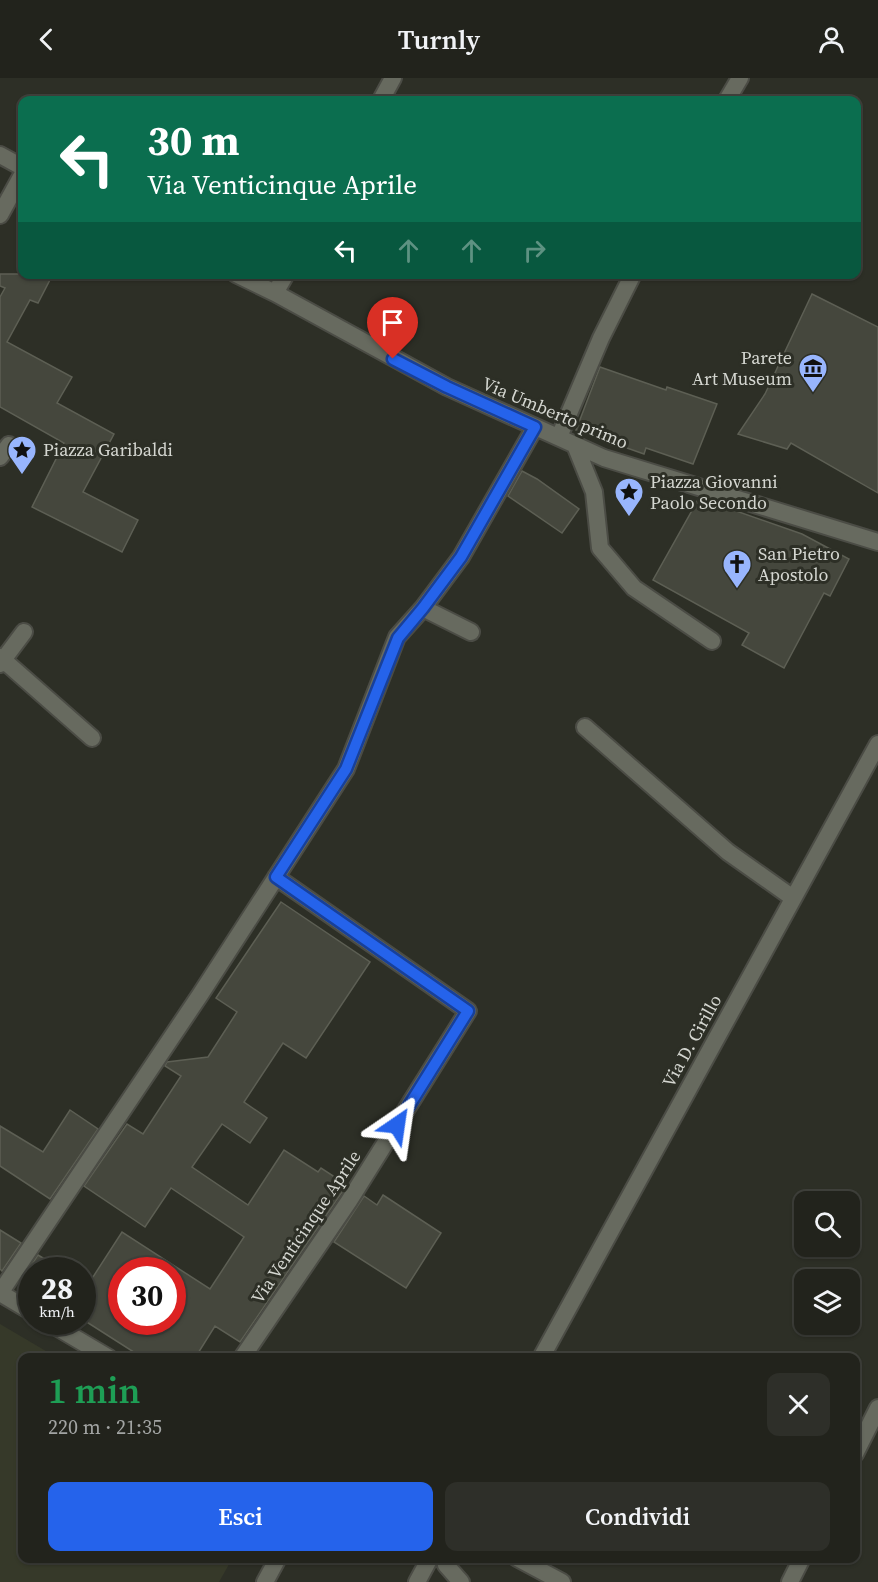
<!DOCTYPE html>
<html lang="it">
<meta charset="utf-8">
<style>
:root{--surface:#22231c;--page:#2e2f29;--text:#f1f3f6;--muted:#a2a4a3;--line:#3f403b;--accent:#2563eb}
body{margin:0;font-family:"Source Serif 4",serif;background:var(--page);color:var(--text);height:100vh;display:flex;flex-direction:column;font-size:22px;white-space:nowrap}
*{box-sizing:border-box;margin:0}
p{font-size:20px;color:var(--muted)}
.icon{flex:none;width:33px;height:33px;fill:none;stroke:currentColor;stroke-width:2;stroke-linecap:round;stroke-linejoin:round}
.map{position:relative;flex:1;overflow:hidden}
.panel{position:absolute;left:18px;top:1275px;width:842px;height:210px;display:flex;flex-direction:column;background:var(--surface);border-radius:12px;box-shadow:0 2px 4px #0004,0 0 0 2px var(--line)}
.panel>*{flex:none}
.top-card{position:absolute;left:18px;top:18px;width:843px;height:183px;border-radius:12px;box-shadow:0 2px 4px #0004,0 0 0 2px var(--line);background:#0b6e4f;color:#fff;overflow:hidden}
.controls{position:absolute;left:794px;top:1113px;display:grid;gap:12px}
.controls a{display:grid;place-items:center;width:66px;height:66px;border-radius:12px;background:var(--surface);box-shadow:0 2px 4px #0004,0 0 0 2px var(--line);font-size:30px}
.speed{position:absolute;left:18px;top:1179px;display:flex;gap:12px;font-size:30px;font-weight:700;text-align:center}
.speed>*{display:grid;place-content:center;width:78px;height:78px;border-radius:50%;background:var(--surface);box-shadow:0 2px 4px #0004,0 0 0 2px var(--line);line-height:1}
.speed small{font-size:15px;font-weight:400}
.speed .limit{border:9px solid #d22;background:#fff;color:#111}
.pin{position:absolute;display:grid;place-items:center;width:51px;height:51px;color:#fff;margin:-62px -26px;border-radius:50% 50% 50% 0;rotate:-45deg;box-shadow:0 0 6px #0007}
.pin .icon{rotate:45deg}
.me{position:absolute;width:66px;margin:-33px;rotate:32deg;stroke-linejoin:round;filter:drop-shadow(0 0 4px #0008)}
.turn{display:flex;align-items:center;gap:21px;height:126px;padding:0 30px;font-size:27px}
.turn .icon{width:78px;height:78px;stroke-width:2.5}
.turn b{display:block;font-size:42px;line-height:51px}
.lanes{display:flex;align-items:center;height:57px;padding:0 30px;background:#0003;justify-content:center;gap:30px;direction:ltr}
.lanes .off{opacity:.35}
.round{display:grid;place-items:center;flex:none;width:63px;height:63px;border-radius:12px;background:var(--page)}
.overview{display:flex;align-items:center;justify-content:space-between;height:102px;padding:0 30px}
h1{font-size:36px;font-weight:600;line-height:45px;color:#1e9e55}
.action{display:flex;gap:12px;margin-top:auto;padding:12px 30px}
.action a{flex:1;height:69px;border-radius:12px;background:var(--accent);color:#fff;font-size:24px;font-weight:600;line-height:69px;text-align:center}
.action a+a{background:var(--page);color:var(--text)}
header{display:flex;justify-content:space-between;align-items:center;height:78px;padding:0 30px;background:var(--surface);font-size:27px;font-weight:600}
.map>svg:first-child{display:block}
.built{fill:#363929}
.building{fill:#45473d;stroke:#5d5f54;stroke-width:1.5;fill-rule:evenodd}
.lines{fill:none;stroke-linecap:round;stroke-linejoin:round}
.minor-casing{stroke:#4b4c45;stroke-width:20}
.minor{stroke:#676a5f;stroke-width:16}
.route-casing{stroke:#184099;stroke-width:15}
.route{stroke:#2563eb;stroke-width:10}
.labels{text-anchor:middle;stroke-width:6;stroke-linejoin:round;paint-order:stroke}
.poi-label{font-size:18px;fill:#d4d6d0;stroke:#2d2f26;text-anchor:start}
.street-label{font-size:18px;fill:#d4d6d0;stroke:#2d2f26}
</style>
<header><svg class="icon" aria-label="back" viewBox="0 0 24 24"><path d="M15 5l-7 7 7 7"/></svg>Turnly<svg class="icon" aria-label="person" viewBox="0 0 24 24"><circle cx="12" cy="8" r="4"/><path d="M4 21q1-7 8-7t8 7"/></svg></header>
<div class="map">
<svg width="878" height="1504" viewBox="0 0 878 1504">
<rect width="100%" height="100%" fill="#2d2f26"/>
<!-- built -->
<path class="built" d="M0,1246L56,1279L22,1280V1480L232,1481L219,1504H0Z"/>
<!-- building -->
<path class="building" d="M0,196H53L38,225L30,222L7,264L72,299L57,325L114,356L83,414L138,442L122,474L32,429L64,365L0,329V219L5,210L0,208Z
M812,216L878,249V415L791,365L787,371L738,356L765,316Z
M600,289L666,312L667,309L717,326L693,386L646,370L644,376L576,352Z
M522,393L537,401L579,431L562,455L508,418Z
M699,420L802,456L849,481L830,518L824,515L784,590L742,567L749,555L653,502Z
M281,824L370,884L306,980L283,965L244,1024L267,1040L250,1065L222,1046L192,1089L248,1127L284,1072L318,1094L321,1090L347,1107L240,1264L215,1248L195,1280H143L82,1241V1216L122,1154L210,1211L244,1159L171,1110L145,1149L84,1108L127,1046L143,1056L181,998L165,988L167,984L208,979L237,934L216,920ZM122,1192H172V1244H122Z
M70,1032L98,1051L50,1121L0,1088V1048L43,1074Z
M383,1117L441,1155L406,1210L334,1164L364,1118L377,1127Z
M0,1152L21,1165L2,1193L0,1191Z
M38,1177L63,1192H32V1212L20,1204Z"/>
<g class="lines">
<!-- minor casing -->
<g class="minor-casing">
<path id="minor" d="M381,22L393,0
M727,22L740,0
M0,77L22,89
M0,137L22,97
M236,196L275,215L447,309L604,380L878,464
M275,215L286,196
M559,359L601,260L633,196
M575,367L594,414L600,470L634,510L712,563
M0,379L9,367
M423,530L471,554
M0,579L92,660
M0,586L24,554
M585,649L728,774L793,820
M32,1234L0,1215L200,917L346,691L397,559L423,530L461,479L535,349
M48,1244L109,1280
M242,1280L349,1123L468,933L276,799
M541,1280L878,666
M855,1376L878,1330
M445,1480L446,1487L461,1504
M517,1480L562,1504
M265,1504L278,1480
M417,1504L430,1480
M790,1504L802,1480"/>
</g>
<!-- minor -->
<use href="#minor" class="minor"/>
</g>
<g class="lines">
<!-- route casing -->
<g class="route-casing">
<path id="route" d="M393,281L447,309L535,349L461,479L423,530L398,560L346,691L276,799L468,933L397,1047"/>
</g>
<!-- route -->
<use href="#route" class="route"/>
</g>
<!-- icons -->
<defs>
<g id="museum-pin" transform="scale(1.5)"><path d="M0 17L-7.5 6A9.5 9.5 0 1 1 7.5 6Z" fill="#98b5fd" stroke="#2d2f26"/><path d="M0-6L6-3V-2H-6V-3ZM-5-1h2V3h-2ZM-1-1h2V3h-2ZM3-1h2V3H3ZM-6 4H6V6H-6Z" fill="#111"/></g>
<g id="sight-pin" transform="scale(1.5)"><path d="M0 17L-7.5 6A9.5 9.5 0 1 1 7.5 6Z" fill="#98b5fd" stroke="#2d2f26"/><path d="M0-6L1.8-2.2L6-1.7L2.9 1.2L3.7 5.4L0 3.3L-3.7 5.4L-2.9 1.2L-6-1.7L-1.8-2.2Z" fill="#111"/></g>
<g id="church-pin" transform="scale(1.5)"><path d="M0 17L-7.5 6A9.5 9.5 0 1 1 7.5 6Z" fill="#98b5fd" stroke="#2d2f26"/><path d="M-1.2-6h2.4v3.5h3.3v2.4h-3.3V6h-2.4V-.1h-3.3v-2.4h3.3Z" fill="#111"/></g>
</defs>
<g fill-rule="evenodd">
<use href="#museum-pin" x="813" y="290"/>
<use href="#sight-pin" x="22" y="372"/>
<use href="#sight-pin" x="629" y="414"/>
<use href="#church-pin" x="737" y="486"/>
</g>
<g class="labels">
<!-- poi labels -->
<g class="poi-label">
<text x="792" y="286" text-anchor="end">Parete<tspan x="792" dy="21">Art Museum</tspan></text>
<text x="43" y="378">Piazza Garibaldi</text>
<text x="650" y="410">Piazza Giovanni<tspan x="650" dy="21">Paolo Secondo</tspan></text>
<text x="758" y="482">San Pietro<tspan x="758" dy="21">Apostolo</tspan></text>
</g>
<!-- street labels -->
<g class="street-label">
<text transform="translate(555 335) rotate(23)" y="6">Via Umberto primo</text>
<text transform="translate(692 963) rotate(-61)" y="6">Via D. Cirillo</text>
<text transform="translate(306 1149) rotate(-56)" y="6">Via Venticinque Aprile</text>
</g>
</g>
</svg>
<div class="controls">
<a><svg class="icon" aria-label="search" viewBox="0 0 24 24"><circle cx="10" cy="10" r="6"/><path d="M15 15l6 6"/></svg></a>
<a><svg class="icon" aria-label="layers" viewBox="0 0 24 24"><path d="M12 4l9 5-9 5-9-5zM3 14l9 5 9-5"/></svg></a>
</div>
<div class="speed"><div>28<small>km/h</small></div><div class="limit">30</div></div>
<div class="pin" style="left:393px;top:281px;background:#d93025"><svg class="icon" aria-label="arrive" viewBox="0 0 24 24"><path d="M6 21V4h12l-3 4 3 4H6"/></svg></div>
<svg class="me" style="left:397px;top:1047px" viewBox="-20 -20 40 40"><path d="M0-17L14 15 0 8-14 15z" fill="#2563eb" stroke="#fff" stroke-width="4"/></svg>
<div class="top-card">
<div class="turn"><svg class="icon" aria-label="left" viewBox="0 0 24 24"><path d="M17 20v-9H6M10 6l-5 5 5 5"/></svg><div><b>30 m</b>Via Venticinque Aprile</div></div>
<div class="lanes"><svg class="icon" aria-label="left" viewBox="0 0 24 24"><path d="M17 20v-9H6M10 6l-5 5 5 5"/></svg><svg class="icon off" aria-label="ahead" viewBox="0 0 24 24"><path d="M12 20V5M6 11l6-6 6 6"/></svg><svg class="icon off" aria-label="ahead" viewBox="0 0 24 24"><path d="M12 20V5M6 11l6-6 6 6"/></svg><svg class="icon off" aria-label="right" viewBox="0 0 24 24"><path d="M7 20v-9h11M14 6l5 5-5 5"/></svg></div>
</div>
<section class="panel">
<div class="overview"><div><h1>1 min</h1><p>220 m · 21:35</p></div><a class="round"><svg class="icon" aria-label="close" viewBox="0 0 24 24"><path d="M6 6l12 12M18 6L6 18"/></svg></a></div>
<div class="action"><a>Esci</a><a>Condividi</a></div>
</section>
</div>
